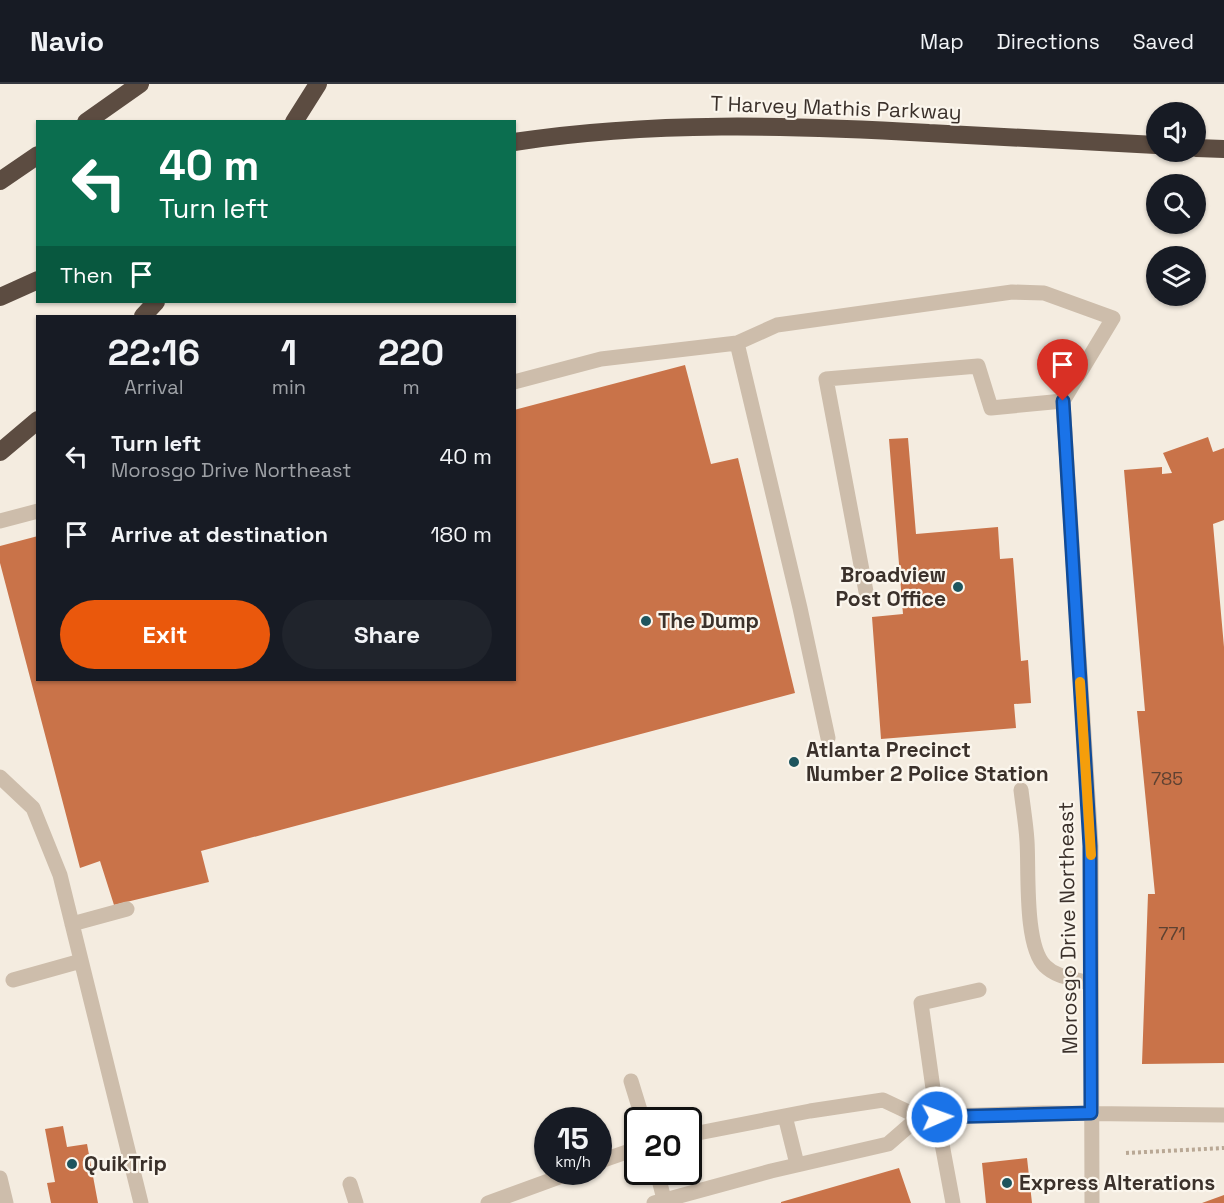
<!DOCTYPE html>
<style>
:root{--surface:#171b24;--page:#20242c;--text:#f1f3f6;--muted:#9ea1a6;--line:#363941;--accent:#ea580c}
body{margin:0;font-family:"Space Grotesk",sans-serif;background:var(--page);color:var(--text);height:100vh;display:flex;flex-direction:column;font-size:22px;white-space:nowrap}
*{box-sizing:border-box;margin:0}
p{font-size:20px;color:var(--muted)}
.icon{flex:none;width:33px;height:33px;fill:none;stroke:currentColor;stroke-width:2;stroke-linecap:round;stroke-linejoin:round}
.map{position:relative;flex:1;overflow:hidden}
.details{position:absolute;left:36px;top:231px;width:480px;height:366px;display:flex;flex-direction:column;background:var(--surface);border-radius:0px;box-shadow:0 2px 4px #0004}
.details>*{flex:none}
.banner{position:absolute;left:36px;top:36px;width:480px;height:183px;border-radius:0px;box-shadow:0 2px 4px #0004;background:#0b6e4f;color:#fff;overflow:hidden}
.buttons{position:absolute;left:1146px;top:18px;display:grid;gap:12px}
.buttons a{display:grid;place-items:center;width:60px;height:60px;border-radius:50%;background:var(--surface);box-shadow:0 2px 4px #0004;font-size:30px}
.speed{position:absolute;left:534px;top:1023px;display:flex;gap:12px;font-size:30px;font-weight:700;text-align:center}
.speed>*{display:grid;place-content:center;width:78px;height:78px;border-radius:50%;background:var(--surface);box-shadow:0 2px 4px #0004;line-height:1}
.speed small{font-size:15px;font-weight:400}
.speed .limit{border:3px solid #111;border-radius:9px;background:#fff;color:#111}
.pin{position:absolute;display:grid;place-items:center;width:51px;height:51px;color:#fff;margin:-62px -26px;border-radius:50% 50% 50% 0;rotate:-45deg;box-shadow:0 0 6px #0007}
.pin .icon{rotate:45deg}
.me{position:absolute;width:66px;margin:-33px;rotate:88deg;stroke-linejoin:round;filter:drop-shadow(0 0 4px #0008)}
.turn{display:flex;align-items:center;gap:21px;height:126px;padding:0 24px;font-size:27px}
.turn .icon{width:78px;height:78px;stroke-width:2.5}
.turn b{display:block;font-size:42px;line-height:51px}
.then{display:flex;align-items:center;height:57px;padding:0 24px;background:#0003;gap:12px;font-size:22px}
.eta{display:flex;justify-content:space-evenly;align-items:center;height:102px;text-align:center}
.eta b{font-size:36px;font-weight:700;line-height:42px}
.button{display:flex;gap:12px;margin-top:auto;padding:12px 24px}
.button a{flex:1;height:69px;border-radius:36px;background:var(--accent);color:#fff;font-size:24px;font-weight:700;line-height:69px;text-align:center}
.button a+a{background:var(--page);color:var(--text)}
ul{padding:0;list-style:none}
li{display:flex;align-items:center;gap:18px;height:78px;padding:0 24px}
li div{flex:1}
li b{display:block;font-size:22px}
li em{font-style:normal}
header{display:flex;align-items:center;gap:36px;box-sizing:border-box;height:84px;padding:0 30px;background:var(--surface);border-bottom:2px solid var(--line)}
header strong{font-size:28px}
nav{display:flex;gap:33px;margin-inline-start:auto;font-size:21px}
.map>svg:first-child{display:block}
.building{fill:#c97349}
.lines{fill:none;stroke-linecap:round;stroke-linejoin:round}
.path{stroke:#b9a895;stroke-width:4;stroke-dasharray:3 3;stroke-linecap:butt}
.minor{stroke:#cdbdab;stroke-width:15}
.highway{stroke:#5c4c41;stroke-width:18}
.route-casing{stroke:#114b97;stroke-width:15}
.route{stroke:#1a73e8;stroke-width:10}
.slow{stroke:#f59e0b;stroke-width:10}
.poi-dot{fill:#1e555e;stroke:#fbf6ed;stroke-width:2}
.labels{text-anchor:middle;stroke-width:4.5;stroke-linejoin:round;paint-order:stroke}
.number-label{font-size:18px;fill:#5e4232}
.street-label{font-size:21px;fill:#3b312b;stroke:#fbf6ed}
.poi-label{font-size:21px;font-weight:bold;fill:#3b312b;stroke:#fbf6ed;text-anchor:start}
</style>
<header>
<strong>Navio</strong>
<nav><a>Map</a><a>Directions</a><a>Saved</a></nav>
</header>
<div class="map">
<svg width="1224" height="1119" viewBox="0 0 1224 1119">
<rect width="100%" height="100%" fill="#f4ece0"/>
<!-- building -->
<path class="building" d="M685,281L711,380L738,374L795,609L201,767L209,798L114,821L100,777L80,784L0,479V462L38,452V596H514V326Z
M1208,353L1213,368L1224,364V436L1213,440L1224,563V979L1142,980L1148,810H1155L1137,627H1145L1124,386L1162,383V390L1172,389L1163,369Z
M908,354L916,450L998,443L1000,475L1013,474L1021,577L1028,576L1031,619L1014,620L1016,644L881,655L872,533L903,530L889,355Z
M63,1042L67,1063L87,1060L98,1119H51L47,1099L55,1098L45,1045Z
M1027,1074L1032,1119H986L982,1079Z
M899,1084L911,1119H781V1118Z
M1224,1111V1119H1202Z"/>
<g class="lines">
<!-- path -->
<path class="path" d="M1126,1069L1224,1064"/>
<!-- minor -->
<path class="minor" d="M737,259L800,524L828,654
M514,298L601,275L737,259L777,241L1012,208L1044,209L1113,234L1063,317
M1063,317L1091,762L1092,1119
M0,437L38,427
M867,513L826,295L978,282L991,324L1063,317
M0,693L33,724L60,791L141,1119
M1021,706C1023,723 1026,740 1027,757C1029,786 1024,862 1045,882C1057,894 1075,894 1091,900
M72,840L127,825
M13,896L81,877
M631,997L643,1036
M785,1032L797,1080
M688,1051L810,1027L883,1016L919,1033L1043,1029L1224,1031
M598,1078L638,1064
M657,1088L664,1115
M0,1094L6,1119
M350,1100L356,1119
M488,1119L573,1088
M654,1119L771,1087L888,1060L919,1033
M953,1119L937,1033L921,919L979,906"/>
<!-- highway -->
<path class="highway" d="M86,38L140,0
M294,38L318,0
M514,58C652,37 790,41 929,49C1005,53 1081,57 1156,61
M1196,64L1224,65
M0,97L38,71
M0,213L38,196
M143,232L156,218
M0,368L38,336"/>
</g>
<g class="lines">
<!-- route casing -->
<g class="route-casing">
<path id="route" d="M937,1033L1091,1029L1090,762L1063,317"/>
</g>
<!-- route -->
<use href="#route" class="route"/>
<!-- slow -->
<path class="slow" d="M1080,598L1091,771"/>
</g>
<!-- markers -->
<g class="poi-dot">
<circle cx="958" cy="503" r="6"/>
<circle cx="646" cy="537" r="6"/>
<circle cx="794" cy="678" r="6"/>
<circle cx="72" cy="1080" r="6"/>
<circle cx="1007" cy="1099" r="6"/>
</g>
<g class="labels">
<!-- number labels -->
<g class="number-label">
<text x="1167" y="701">785</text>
<text x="1172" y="856">771</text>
</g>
<!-- street labels -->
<g class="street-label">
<text transform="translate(836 24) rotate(2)" y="7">T Harvey Mathis Parkway</text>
<text transform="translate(1068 844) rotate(-91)" y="7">Morosgo Drive Northeast</text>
</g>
<!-- poi labels -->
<g class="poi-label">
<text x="946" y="498" text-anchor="end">Broadview<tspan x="946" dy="24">Post Office</tspan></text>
<text x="658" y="544">The Dump</text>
<text x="806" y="673">Atlanta Precinct<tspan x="806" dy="24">Number 2 Police Station</tspan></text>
<text x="84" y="1087">QuikTrip</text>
<text x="1019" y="1106">Express Alterations</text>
</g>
</g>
</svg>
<div class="buttons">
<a><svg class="icon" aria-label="sound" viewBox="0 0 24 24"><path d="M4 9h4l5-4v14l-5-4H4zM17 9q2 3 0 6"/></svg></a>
<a><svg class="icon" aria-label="search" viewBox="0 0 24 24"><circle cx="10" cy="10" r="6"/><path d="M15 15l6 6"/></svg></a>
<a><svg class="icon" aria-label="layers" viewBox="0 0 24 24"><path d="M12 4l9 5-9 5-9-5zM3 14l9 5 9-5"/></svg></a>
</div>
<div class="speed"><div>15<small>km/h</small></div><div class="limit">20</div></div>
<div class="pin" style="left:1063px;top:317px;background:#d93025"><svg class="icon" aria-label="arrive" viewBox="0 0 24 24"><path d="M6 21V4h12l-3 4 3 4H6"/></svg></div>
<svg class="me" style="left:937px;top:1033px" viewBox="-20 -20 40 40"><circle r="17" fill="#1a73e8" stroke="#fff" stroke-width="3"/><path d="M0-11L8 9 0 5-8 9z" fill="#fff"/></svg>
<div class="banner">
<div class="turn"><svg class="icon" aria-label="left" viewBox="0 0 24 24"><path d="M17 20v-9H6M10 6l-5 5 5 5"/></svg><div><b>40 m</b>Turn left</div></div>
<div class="then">Then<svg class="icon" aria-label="arrive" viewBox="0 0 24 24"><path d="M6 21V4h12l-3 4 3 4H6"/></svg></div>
</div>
<section class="details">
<div class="eta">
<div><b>22:16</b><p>Arrival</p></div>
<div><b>1</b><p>min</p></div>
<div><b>220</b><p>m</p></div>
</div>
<ul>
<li><svg class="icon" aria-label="left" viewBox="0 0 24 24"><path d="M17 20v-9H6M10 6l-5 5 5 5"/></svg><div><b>Turn left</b><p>Morosgo Drive Northeast</p></div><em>40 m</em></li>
<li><svg class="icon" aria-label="arrive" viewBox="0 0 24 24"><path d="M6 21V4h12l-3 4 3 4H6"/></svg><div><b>Arrive at destination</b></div><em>180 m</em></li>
</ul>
<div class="button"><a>Exit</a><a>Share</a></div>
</section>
</div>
